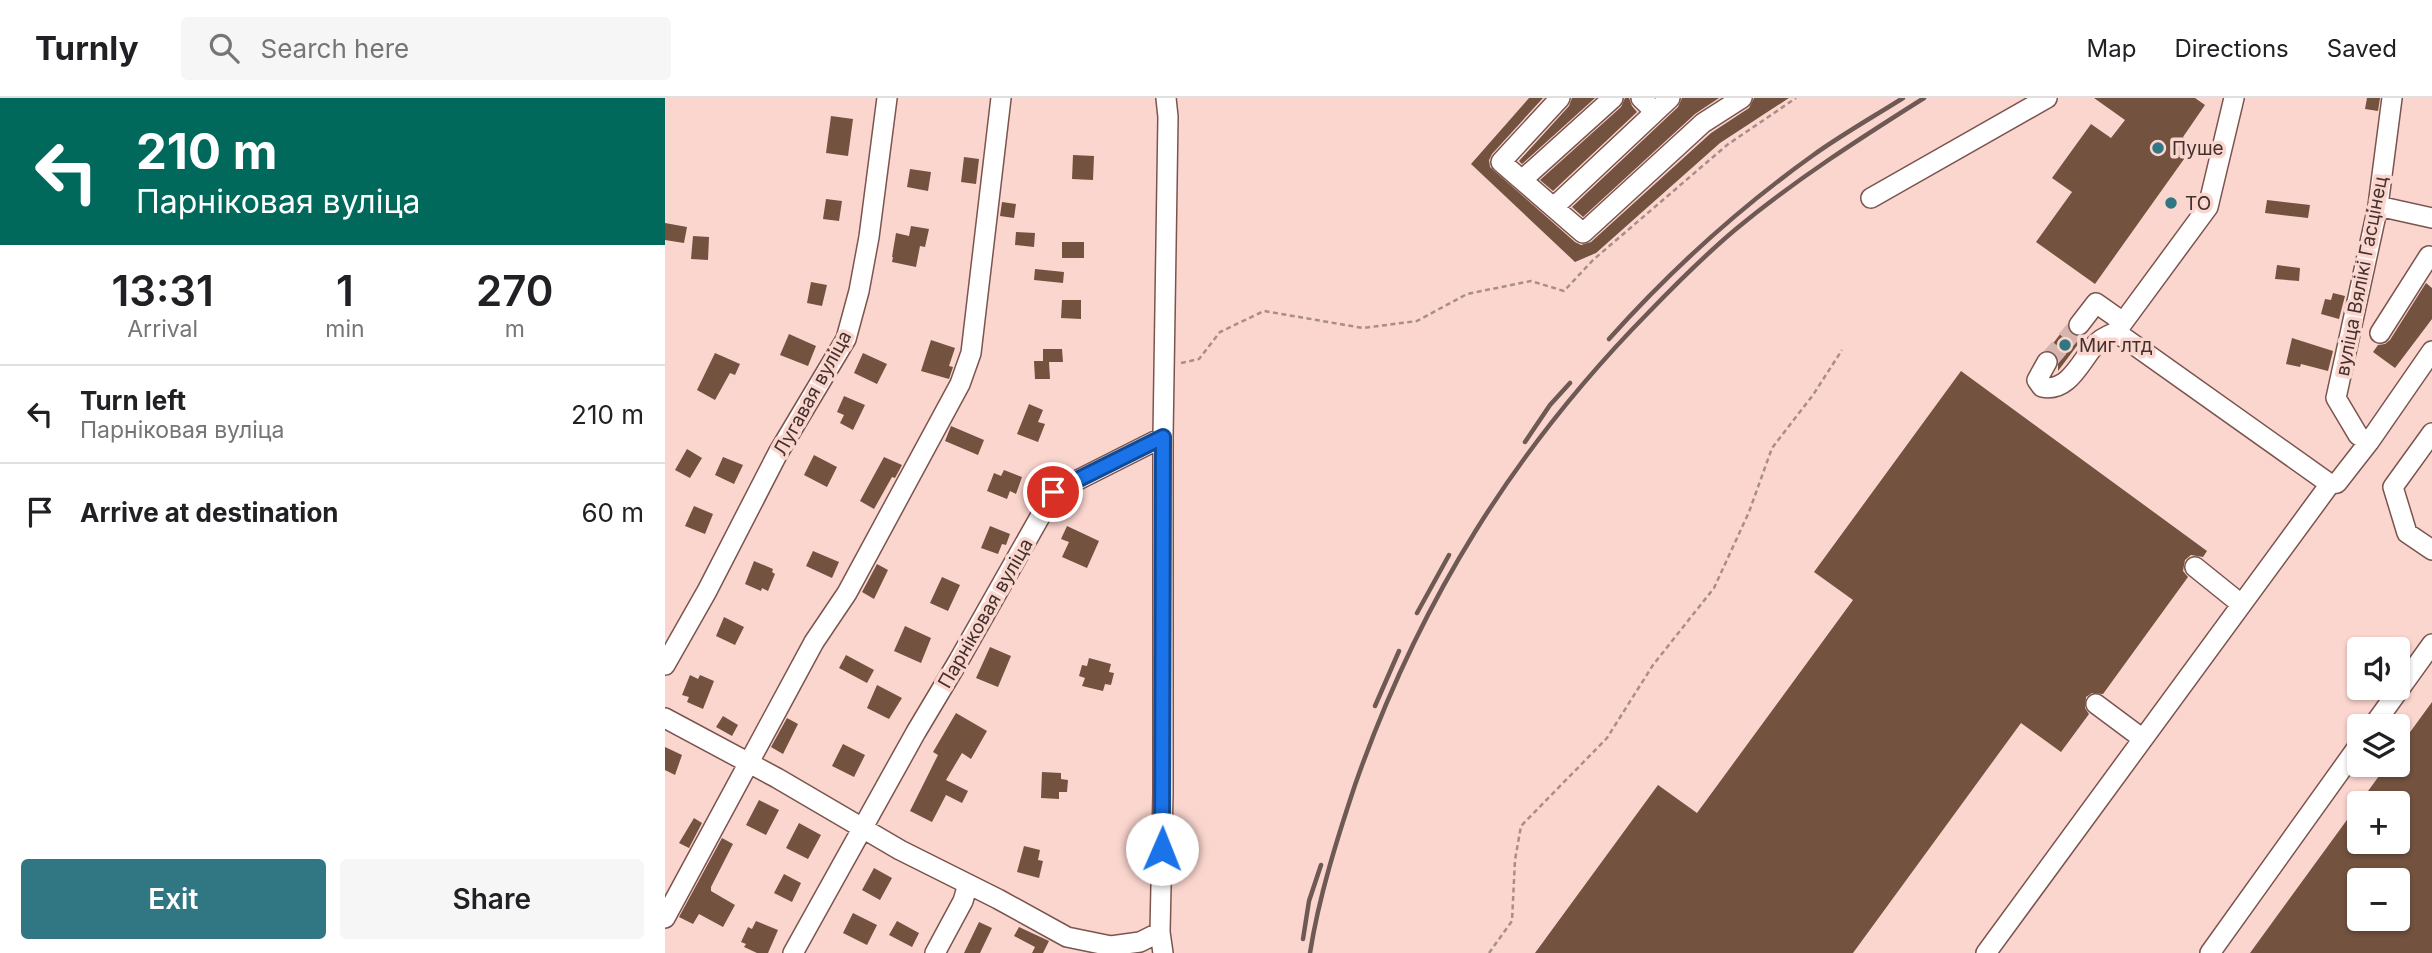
<!DOCTYPE html>
<meta charset="utf-8">
<style>
:root{--surface:#fff;--page:#f6f6f6;--text:#202124;--muted:#757577;--line:#e0e0e0;--accent:#317783}
body{margin:0;font-family:Inter,sans-serif;background:var(--page);color:var(--text);height:100vh;display:flex;flex-direction:column;font-size:26px;white-space:nowrap}
*{box-sizing:border-box;margin:0}
p{font-size:23px;color:var(--muted)}
.icon{flex:none;width:38px;height:38px;fill:none;stroke:currentColor;stroke-width:2;stroke-linecap:round;stroke-linejoin:round}
.map{position:relative;flex:1;overflow:hidden}
.panel{display:flex;flex-direction:column;background:var(--surface);width:665px}
.panel>*{flex:none}
.guide{background:#00695c;color:#fff;overflow:hidden}
.fabs{position:absolute;left:1682px;top:539px;display:grid;gap:14px}
.fabs a{display:grid;place-items:center;width:63px;height:63px;border-radius:7px;background:var(--surface);box-shadow:0 2px 5px #0004;font-size:35px}
.pin{position:absolute;display:grid;place-items:center;width:60px;height:60px;color:#fff;margin:-30px;border:4px solid #fff;border-radius:50%;box-shadow:0 2px 7px #0007}
.me{position:absolute;width:77px;margin:-38px;rotate:1deg;stroke-linejoin:round;filter:drop-shadow(0 0 5px #0008)}
.turn{display:flex;align-items:center;gap:24px;height:147px;padding:0 21px;font-size:32px}
.turn .icon{width:91px;height:91px;stroke-width:2.5}
.turn b{display:block;font-size:49px;line-height:60px}
.eta{display:flex;justify-content:space-evenly;align-items:center;height:119px;text-align:center}
.eta b{font-size:42px;font-weight:600;line-height:49px}
.cta{display:flex;gap:14px;margin-top:auto;padding:14px 21px}
.cta a{flex:1;height:80px;border-radius:7px;background:var(--accent);color:#fff;font-size:28px;font-weight:600;line-height:80px;text-align:center}
.cta a+a{background:var(--page);color:var(--text)}
ul{padding:0;list-style:none}
li{display:flex;align-items:center;gap:21px;height:98px;padding:0 21px;border-top:2px solid var(--line)}
li div{flex:1}
li b{display:block;font-size:26px}
li em{font-style:normal}
header{display:flex;align-items:center;gap:42px;box-sizing:border-box;height:98px;padding:0 35px;background:var(--surface);border-bottom:2px solid var(--line)}
header strong{font-size:33px}
nav{display:flex;gap:38px;margin-inline-start:auto;font-size:24px}
.search{width:490px;height:63px;background:var(--page);display:flex;align-items:center;gap:18px;box-sizing:border-box;padding:0 24px;border-radius:7px;color:var(--muted);font-size:26px}
main{display:flex;flex:1;min-height:0}
.map>svg:first-child{display:block}
.building{fill:#73523f;fill-rule:evenodd}
.lines{fill:none;stroke-linecap:round;stroke-linejoin:round}
.minor-tunnel{stroke:#d6b5af;stroke-width:19;stroke-dasharray:19 10;stroke-linecap:butt}
.minor-casing{stroke:#7b544d;stroke-width:22}
.path{stroke:#a98d87;stroke-width:2.5;stroke-dasharray:5 3.5;stroke-linecap:butt}
.minor{stroke:#fff;stroke-width:19}
.rail{stroke:#6e5954;stroke-width:4.5}
.route-casing{stroke:#114b97;stroke-width:18}
.route{stroke:#1a73e8;stroke-width:12}
.poi-dot{fill:#317783;stroke:#fbd6cf;stroke-width:2.5}
.labels{text-anchor:middle;stroke-width:7;stroke-linejoin:round;paint-order:stroke}
.poi-label{font-size:19px;fill:#42312d;stroke:#fbd6cf;text-anchor:start}
.street-label{font-size:19px;fill:#42312d;stroke:#fbd6cf}
</style>
<header>
<strong>Turnly</strong>
<div class="search"><svg class="icon" aria-label="search" viewBox="0 0 24 24"><circle cx="10" cy="10" r="6"/><path d="M15 15l6 6"/></svg>Search here</div>
<nav><a>Map</a><a>Directions</a><a>Saved</a></nav>
</header>
<main>
<section class="panel">
<div class="guide">
<div class="turn"><svg class="icon" aria-label="left" viewBox="0 0 24 24"><path d="M17 20v-9H6M10 6l-5 5 5 5"/></svg><div><b>210 m</b>Парніковая вуліца</div></div>
</div>
<div class="eta">
<div><b>13:31</b><p>Arrival</p></div>
<div><b>1</b><p>min</p></div>
<div><b>270</b><p>m</p></div>
</div>
<ul>
<li><svg class="icon" aria-label="left" viewBox="0 0 24 24"><path d="M17 20v-9H6M10 6l-5 5 5 5"/></svg><div><b>Turn left</b><p>Парніковая вуліца</p></div><em>210 m</em></li>
<li><svg class="icon" aria-label="arrive" viewBox="0 0 24 24"><path d="M6 21V4h12l-3 4 3 4H6"/></svg><div><b>Arrive at destination</b></div><em>60 m</em></li>
</ul>
<div class="cta"><a>Exit</a><a>Share</a></div>
</section>
<div class="map">
<svg width="1767" height="855" viewBox="0 0 1767 855">
<rect width="100%" height="100%" fill="#fbd6cf"/>
<!-- building -->
<path class="building" d="M864,0H878L827,56L824,62L825,69L910,144L916,147L926,144L1046,35L1084,10L1089,0H1124L1055,45L931,155L910,164L806,66Z
M907,0H930L857,66L854,63L904,8Z
M960,0H964L967,8L972,14L888,93L875,82L956,9Z
M1017,0H1054L1030,16L918,119L907,109L1013,9Z
M1429,0H1530L1540,7L1518,39L1529,47L1430,186L1371,144L1407,94L1387,80L1426,26L1446,40L1460,22Z
M1702,0H1715L1713,13L1700,11Z
M166,18L188,21L183,58L161,55Z
M408,57L429,58L428,82L407,81Z
M299,59L314,61L311,86L296,84Z
M245,71L266,74L263,93L242,89Z
M161,101L177,103L174,123L158,121Z
M1602,102L1645,107L1643,120L1600,115Z
M337,104L351,106L349,120L335,118Z
M0,125L22,129L19,145L0,142Z
M246,128L264,131L260,149L255,148L251,169L227,164L228,159H227L231,135L244,138Z
M351,134L370,135L369,149L350,147Z
M28,138L44,139L43,162L26,161Z
M397,144H419V160H397Z
M1612,167L1635,170L1634,183L1610,181Z
M370,171L399,174L398,185L369,182Z
M146,184L162,187L157,208L142,205Z
M1761,185L1767,190V221L1730,270L1708,254L1713,247L1720,246L1725,242Z
M1668,195L1680,198L1674,221L1656,216L1660,201L1666,202Z
M397,202H416V221L396,220Z
M1402,227L1407,237L1413,239L1420,237L1393,273V258L1383,252Z
M124,236L151,248L143,268L115,257Z
M1627,240L1668,253L1663,273L1636,266L1635,269L1621,266Z
M266,242L290,250L284,268L288,269L284,281L256,273Z
M378,251H397L398,264H384L385,281H370L369,263H378Z
M50,255L75,266L70,277L65,275L50,302L32,292Z
M198,255L222,266L212,286L189,275Z
M1296,273L1542,453L1538,459L1526,457L1520,462L1518,473L1523,479L1438,596L1427,595L1421,599L1420,610L1424,616L1396,654L1356,625L1188,855H870L993,687L1032,715L1188,502L1149,474Z
M179,298L200,307L188,332L175,325L179,317L172,314Z
M364,306L378,312L373,324L380,326L373,344L352,336Z
M286,328L319,342L313,357L280,343Z
M22,351L37,360L25,380L10,372Z
M149,357L172,369L162,389L139,377Z
M58,359L78,367L69,386L50,377Z
M219,359L237,367L230,380L227,379L209,411L195,403Z
M339,372L357,379L351,396L345,393L342,401L322,393L329,375L336,378Z
M29,408L48,416L40,436L20,428Z
M325,428L345,436L341,447L337,446L333,456L316,450Z
M402,428L434,443L422,470L397,459L404,444L396,441Z
M148,453L174,464L167,480L141,468Z
M89,463L108,471L107,474L110,476L103,493L97,490L96,493L80,486Z
M212,466L223,472L209,501L197,494Z
M277,479L295,487L283,513L265,505Z
M59,519L79,529L70,547L51,538Z
M240,528L266,540L256,565L229,553Z
M325,549L346,558L333,589L311,580Z
M181,557L209,572L202,585L174,570Z
M424,560L446,566L444,574L449,575L446,587L440,586L438,593L417,588L420,580L414,578L417,567L422,568Z
M25,577L33,581L35,577L49,583L38,611L22,604L24,599L17,597Z
M212,587L237,600L224,621L202,610Z
M1767,604V855H1585L1722,667H1732V652ZM1694,705H1732V744H1694ZM1694,782H1732V821H1694Z
M291,615L322,633L306,661L297,655L281,682L303,693L297,705L281,697L267,724L245,713L273,657L268,654Z
M58,618L73,627L67,638L51,629Z
M122,620L133,626L118,656L106,649Z
M178,646L200,657L189,679L167,668Z
M0,649L17,657L10,677L0,672Z
M377,674L396,675V681L403,682L402,694H394V701L376,700Z
M94,702L114,712L101,737L81,727Z
M29,720L37,725L24,750L14,745Z
M134,725L156,737L143,761L121,750Z
M57,740L68,746L46,789V793L70,807L58,829L34,816L28,826L14,819Z
M359,748L375,752L373,762L378,763L374,780L352,774Z
M209,770L227,780L215,802L197,792Z
M119,776L136,785L127,804L109,795Z
M188,815L212,827L202,847L178,835Z
M91,823L113,832L103,855H92L79,849L81,846L76,844L83,829L87,831Z
M232,823L254,835L247,849L224,837Z
M314,824L327,830L315,855H299Z
M354,829L384,843L378,855H367L370,849L349,838Z"/>
<g class="lines">
<!-- minor-tunnel -->
<path class="minor-tunnel" d="M1382,264L1414,227"/>
<!-- minor casing -->
<g class="minor-casing">
<path id="minor" d="M895,0L836,64L918,135L1038,25L1077,0
M976,0L990,14
M857,82L948,0
M1206,100L1382,0
M1713,108L1767,120
M889,109L1005,0
M1414,227L1431,205L1458,224
M1451,234L1665,386L1672,385L1704,344L1767,253
M1715,235L1764,158L1767,160
M1382,264L1372,282L1377,289C1404,295 1416,262 1431,246C1436,240 1444,237 1451,234L1543,109L1569,0
M1767,335L1728,389L1742,435L1767,452
M498,339V695L495,834L498,855
M1704,344L1693,337L1671,300L1713,108L1727,0
M1530,469L1576,506
M0,567L42,493L113,355L181,241L194,193L204,139L222,0
M1431,606L1478,641
M0,620L112,680L235,752L333,801L402,839L446,848L475,844L495,834
M1708,628L1767,546
M0,820L149,544L182,495L295,286L306,255L336,0
M128,855L251,634L294,562L389,394L498,339L503,19L501,0
M270,855L298,803L303,786
M1321,855L1665,386
M1545,855L1694,647"/>
</g>
<!-- path -->
<path class="path" d="M516,265L534,261L555,234L599,213L698,230L752,223L802,196L866,183L899,193L928,162L1062,47L1131,0
M824,855L847,823L850,762L856,728L942,640L988,567L1049,490L1084,414L1107,350L1148,297L1177,252"/>
<!-- minor -->
<use href="#minor" class="minor"/>
<!-- rail -->
<path class="rail" d="M944,241C1005,173 1073,111 1147,58C1176,37 1208,19 1238,0
M860,344L885,307L905,285
M752,515L784,457
M710,608L734,553
M638,841L644,803L656,767
M645,855C654,798 672,741 690,687C754,504 849,351 984,214C1012,185 1040,157 1071,131C1130,82 1194,41 1259,0"/>
</g>
<g class="lines">
<!-- route casing -->
<g class="route-casing">
<path id="route" d="M388,394L498,339L497,751"/>
</g>
<!-- route -->
<use href="#route" class="route"/>
</g>
<!-- markers -->
<g class="poi-dot">
<circle cx="1493" cy="50" r="7"/>
<circle cx="1506" cy="105" r="7"/>
<circle cx="1400" cy="247" r="7"/>
</g>
<g class="labels">
<!-- poi labels -->
<g class="poi-label">
<text x="1507" y="57">Пуше</text>
<text x="1520" y="112">ТО</text>
<text x="1414" y="254">Миг лтд</text>
</g>
<!-- street labels -->
<g class="street-label">
<text transform="translate(1696 178) rotate(-79)" y="7">вуліца Вялікі Гасцінец</text>
<text transform="translate(147 295) rotate(-61)" y="7">Лугавая вуліца</text>
<text transform="translate(320 515) rotate(-60)" y="7">Парніковая вуліца</text>
</g>
</g>
</svg>
<div class="fabs">
<a><svg class="icon" aria-label="sound" viewBox="0 0 24 24"><path d="M4 9h4l5-4v14l-5-4H4zM17 9q2 3 0 6"/></svg></a>
<a><svg class="icon" aria-label="layers" viewBox="0 0 24 24"><path d="M12 4l9 5-9 5-9-5zM3 14l9 5 9-5"/></svg></a>
<a>+</a>
<a>−</a>
</div>
<div class="pin" style="left:388px;top:394px;background:#d93025"><svg class="icon" aria-label="arrive" viewBox="0 0 24 24"><path d="M6 21V4h12l-3 4 3 4H6"/></svg></div>
<svg class="me" style="left:497px;top:751px" viewBox="-20 -20 40 40"><circle r="19" fill="#fff"/><path d="M0-13L10 11 0 6-10 11z" fill="#1a73e8"/></svg>
</div>
</main>
